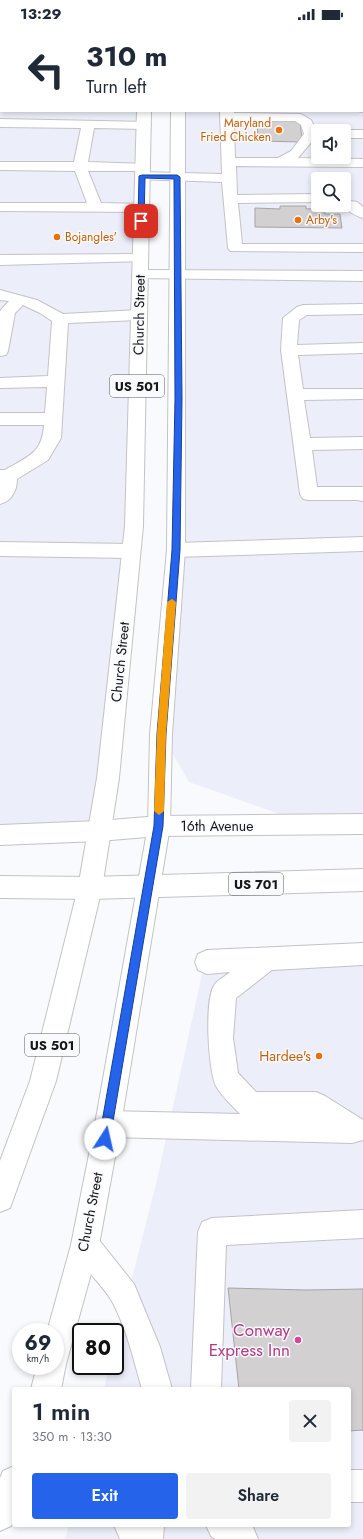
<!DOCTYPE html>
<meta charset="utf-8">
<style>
:root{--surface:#fff;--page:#f2f2f3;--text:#1f2937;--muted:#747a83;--accent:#2563eb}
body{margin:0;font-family:Jost,sans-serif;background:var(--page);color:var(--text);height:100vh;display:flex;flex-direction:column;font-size:15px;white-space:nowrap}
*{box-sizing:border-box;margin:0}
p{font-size:13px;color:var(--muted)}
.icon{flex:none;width:22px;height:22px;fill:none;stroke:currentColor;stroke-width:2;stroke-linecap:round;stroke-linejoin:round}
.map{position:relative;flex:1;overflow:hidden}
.details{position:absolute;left:12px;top:1359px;width:339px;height:140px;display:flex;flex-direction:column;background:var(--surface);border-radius:4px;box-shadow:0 2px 6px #0003}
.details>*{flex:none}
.top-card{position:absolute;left:0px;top:0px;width:363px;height:84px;box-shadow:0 2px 6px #0003;background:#fff;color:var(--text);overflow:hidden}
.fabs{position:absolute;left:311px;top:96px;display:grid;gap:8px}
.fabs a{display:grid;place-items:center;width:40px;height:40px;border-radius:4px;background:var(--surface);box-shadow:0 2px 6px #0003;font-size:20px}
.speed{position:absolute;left:12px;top:1295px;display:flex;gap:8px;font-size:20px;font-weight:700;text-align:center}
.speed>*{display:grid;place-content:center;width:52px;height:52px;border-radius:50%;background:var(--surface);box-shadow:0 2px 6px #0003;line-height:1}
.speed small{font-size:10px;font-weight:400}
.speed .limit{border:2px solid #111;border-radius:6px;background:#fff;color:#111}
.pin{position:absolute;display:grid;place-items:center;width:34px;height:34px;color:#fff;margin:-17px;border-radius:8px;box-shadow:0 2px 6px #0006}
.me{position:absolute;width:44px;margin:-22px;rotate:10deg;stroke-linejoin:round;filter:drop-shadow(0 0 3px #0008)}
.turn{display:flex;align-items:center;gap:14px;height:84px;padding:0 20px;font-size:18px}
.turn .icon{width:52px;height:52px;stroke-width:2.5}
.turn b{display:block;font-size:28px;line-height:34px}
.round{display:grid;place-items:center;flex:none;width:42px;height:42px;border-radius:4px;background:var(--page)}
.overview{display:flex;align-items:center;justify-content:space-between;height:68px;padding:0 20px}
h1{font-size:24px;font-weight:600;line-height:30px}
.cta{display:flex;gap:8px;margin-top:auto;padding:8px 20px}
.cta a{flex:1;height:46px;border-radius:4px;background:var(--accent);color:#fff;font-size:16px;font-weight:600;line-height:46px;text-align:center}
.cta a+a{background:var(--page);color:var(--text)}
.status{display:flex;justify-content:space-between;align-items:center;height:28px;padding:0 20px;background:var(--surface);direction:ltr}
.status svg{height:11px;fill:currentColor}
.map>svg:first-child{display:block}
.built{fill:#eceef9;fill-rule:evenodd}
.building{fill:#d3d0d2;stroke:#a7a4a5}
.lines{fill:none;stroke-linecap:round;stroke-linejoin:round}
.minor-casing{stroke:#c3c3c6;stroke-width:2}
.major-casing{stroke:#c3c3c6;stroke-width:2}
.highway-casing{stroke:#c3c3c6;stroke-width:2}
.minor{fill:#fff;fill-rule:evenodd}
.major{fill:#fff;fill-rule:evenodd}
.highway{fill:#fff;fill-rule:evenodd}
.route{fill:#2563eb;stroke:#184099}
.slow{fill:#f59e0b}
.food-dot{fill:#e8710a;stroke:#f9fafd;stroke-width:1.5}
.hotel-dot{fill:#d1479c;stroke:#f9fafd;stroke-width:1.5}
.labels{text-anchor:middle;stroke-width:3;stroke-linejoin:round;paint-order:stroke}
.far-food-label{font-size:12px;fill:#c56008;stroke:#f9fafd;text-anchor:start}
.shield{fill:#f9fafd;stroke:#5b5b5d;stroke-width:1}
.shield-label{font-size:13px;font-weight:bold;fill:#171718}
.street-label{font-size:14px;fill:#171718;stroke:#f9fafd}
.food-label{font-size:14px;fill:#c56008;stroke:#f9fafd;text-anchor:end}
.near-hotel-label{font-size:17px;fill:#b23c85;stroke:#f9fafd;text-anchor:end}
</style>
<div class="status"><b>13:29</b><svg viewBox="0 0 49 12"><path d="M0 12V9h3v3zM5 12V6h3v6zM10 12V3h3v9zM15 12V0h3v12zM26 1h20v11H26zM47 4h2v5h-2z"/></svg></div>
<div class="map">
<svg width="363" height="1511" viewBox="0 0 363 1511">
<rect width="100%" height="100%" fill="#f9fafd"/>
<!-- built -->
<path class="built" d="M0,0H146L1,1V83H144L136,415L99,803L0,807Z
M179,0H363V796L310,797L189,754L161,706L177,83H362V1ZM318,103H344V129H318ZM318,151H344V177H318Z
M363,918V1511H65L69,1497H349V1361H104L109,1338H115V1316L156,1156L203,942Z"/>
<!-- building -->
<path class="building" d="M257,91L300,92L302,114L258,113Z
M280,178H306V181L324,180L325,186H340L342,200L255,199V180L280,181Z
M228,1260L306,1262L363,1261V1403V1402L349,1403V1361H239Z"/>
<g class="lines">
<!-- minor casing -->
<g class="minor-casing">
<path id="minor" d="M0,0H7L1,1L0,5Z
M102,0H114V1H102Z
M0,15L1,16V24L0,23Z
M362,48H363V56H362Z
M0,64H1V72H0Z
M362,76H363V84L358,83H362Z
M220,83H234V85L301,86L311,92L318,106L298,130L363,131V139L236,138L237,167L318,166V174L238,175L242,216H363V224L230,223L228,220L222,154L137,151L135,148L137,145L142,144L222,146ZM234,93H295L301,97L304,106L291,123L278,130H235Z
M0,91L149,94L151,97L149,100L144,101L94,100L88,134L148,136L150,139L148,142L143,143H88L101,175L142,176L147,177L149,180L147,183L142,184L0,183V175H87L75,143L0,142V134H74L81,100L0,99Z
M344,102H363V110H344V103H340Z
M344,172L357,174L363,179V190C354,188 350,182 339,179L338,177H344Z
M140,226L145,227L147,230L145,233L0,237V227Z
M140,242L363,243V253L135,250L132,247L135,244Z
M0,262L37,272L63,286L139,282L145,284L147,287L145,290L139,292L68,295L61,410L48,432L17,451C17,462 12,473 0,476V442H5C28,428 42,426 44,397H0V385H45L47,359L0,360V350L48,348L52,293L40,285L23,277L15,285L8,323L6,327L0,328V283L9,273L0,272Z
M363,276V286L307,287L299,292L297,317L363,315V325L298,327L303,361H363V371L304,372L310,410L363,409V421L312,422L317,459H363V473L357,472H309L303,471L300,466L281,322L283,290L297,279L303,277Z
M363,509V523L176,529L169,527L167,522L169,517L176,515Z
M0,514L131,516L138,518L140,523L138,528L131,530L0,528Z
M99,793L107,796L110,803L107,810L99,813L0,817V797Z
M0,848L90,849L98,852L102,860L98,868L90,871L0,870Z
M363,915V937L272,942L236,970L233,1010L238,1045L256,1064H316L325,1068L363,1092V1112L352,1115L108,1109L99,1105L95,1096L99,1087L108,1083L240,1086C233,1078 221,1068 216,1058C208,1041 204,970 215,956C219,951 226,948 230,944L207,946L198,942L195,934L198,926L207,922Z
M363,1182V1210L226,1217L221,1361H191L198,1204L202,1194L212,1190Z
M85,1203L95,1207L134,1256L160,1319L172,1361H142C134,1333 127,1303 114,1277C103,1255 80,1240 71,1217L75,1207Z
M349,1442H363V1474H349Z
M114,1497H164L163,1511H120Z
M206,1497H252L258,1511H215L211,1508Z"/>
</g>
<!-- major casing -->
<g class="major-casing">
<path id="major" d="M363,786V806L159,808L99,813L91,810L88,803L91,796L99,793L159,788Z
M363,841V863L90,871L82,868L78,860L82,852L90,849Z"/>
</g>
<!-- highway casing -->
<g class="highway-casing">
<path id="highway" d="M140,0H152V1H140Z
M173,0H185V1H173Z
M137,83H151L143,498L119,750L102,860L56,1053L10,1180L0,1184V1133L30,1053L78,860L97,750L125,498Z
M171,83H185V522L172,706L170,798L121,1096L99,1217L66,1336L61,1361H31L37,1338H55V1304H47L71,1217L95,1096L148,798L150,706L167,522Z
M14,1438V1492L11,1498L0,1503V1450L3,1443Z"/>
</g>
<!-- minor -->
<use href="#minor" class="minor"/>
<!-- major -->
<use href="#major" class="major"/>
<!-- highway -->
<use href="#highway" class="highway"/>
</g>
<!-- route -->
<path class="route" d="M142,147H177L180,149L182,371L180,522L166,706L163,798L110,1111L109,1115L105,1116L101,1115L99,1111L154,798L157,706L172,522L175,371L174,151L145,150L144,193L141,194L138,193L139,148Z"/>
<!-- slow -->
<path class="slow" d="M172,571L176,574L166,706L164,783L159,787L154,783L157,706L167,574Z"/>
<!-- markers -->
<g class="food-dot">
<circle cx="279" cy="102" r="4"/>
<circle cx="298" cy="192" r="4"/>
<circle cx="57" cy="209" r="4"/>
<circle cx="319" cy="1028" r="4"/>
</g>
<circle class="hotel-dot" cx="298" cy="1312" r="4"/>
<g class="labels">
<!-- far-food labels -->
<g class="far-food-label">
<text x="271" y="99" text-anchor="end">Maryland<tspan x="271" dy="14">Fried Chicken</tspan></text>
<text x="306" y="196">Arby's</text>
<text x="65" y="213">Bojangles'</text>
</g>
<!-- shield labels -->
<g class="shield">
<rect x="110" y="347" width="54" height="22" rx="3"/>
<rect x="229" y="845" width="54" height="22" rx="3"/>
<rect x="25" y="1006" width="54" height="22" rx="3"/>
</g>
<g class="shield-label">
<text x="137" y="363">US 501</text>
<text x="256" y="861">US 701</text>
<text x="52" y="1022">US 501</text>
</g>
<!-- street labels -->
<g class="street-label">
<text transform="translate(139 287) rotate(-89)" y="5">Church Street</text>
<text transform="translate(120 634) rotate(-84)" y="5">Church Street</text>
<text x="217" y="803">16th Avenue</text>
<text transform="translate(90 1184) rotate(-79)" y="5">Church Street</text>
</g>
<!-- food labels -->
<g class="food-label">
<text x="311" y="1033">Hardee's</text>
</g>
<!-- near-hotel labels -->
<g class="near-hotel-label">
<text x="290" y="1308">Conway<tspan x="290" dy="20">Express Inn</tspan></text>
</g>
</g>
</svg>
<div class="fabs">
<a><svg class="icon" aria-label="sound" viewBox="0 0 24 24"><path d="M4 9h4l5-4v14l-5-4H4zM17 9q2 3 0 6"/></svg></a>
<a><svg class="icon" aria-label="search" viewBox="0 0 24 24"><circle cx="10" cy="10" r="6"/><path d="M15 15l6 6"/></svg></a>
</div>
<div class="speed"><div>69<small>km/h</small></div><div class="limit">80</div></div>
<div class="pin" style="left:141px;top:193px;background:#d93025"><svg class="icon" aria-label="arrive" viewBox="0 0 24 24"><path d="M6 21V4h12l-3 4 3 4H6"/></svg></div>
<svg class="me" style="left:105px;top:1111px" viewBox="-20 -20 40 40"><circle r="19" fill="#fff"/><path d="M0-13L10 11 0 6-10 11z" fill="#2563eb"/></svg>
<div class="top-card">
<div class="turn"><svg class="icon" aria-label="left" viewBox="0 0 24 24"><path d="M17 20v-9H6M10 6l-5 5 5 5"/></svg><div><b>310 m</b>Turn left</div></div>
</div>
<section class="details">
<div class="overview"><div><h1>1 min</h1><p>350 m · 13:30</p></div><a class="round"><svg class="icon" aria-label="close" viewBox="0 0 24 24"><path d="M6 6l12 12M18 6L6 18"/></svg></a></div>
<div class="cta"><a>Exit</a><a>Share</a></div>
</section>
</div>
